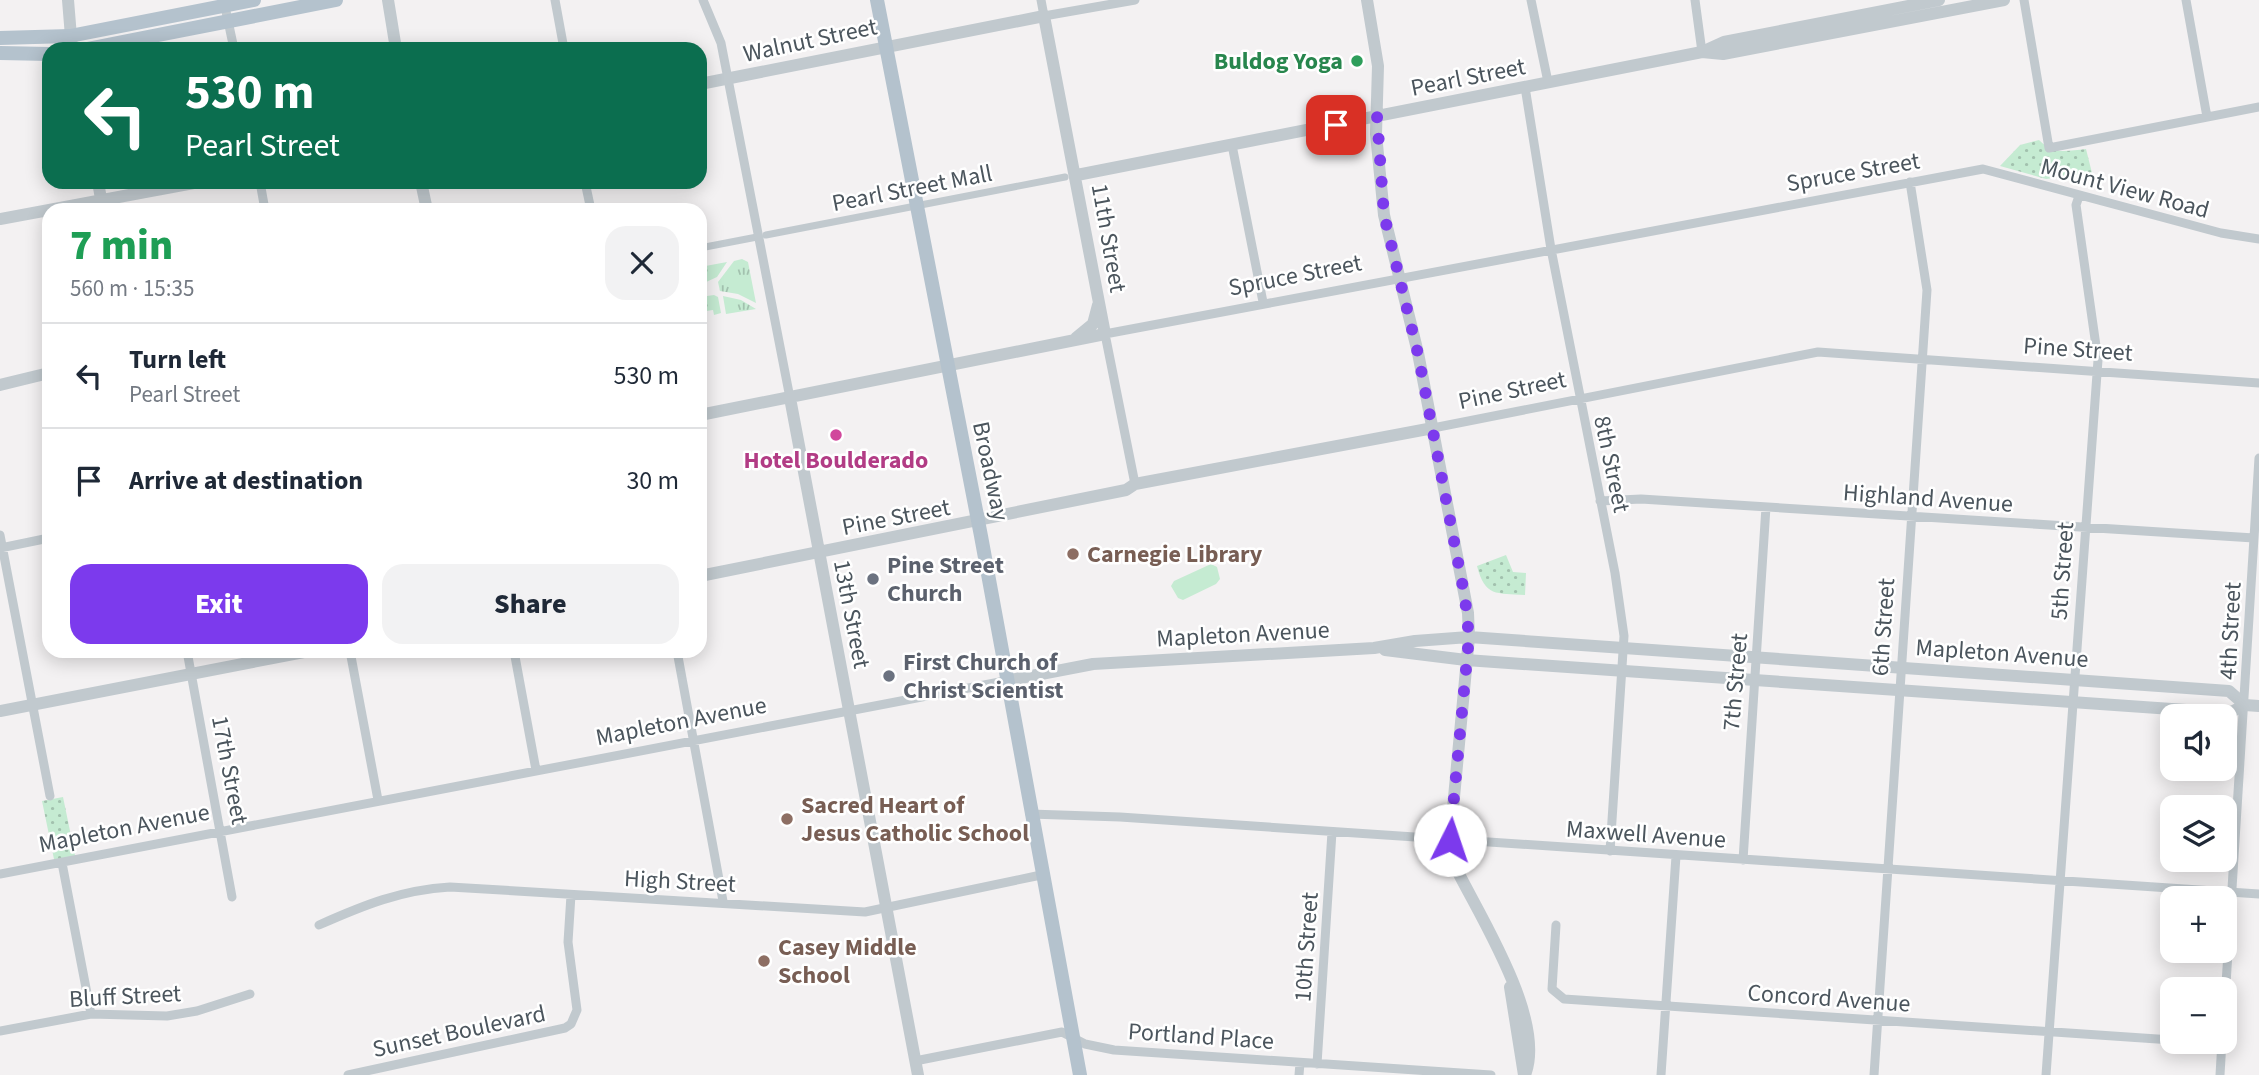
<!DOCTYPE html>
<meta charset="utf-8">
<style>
:root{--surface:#fff;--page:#f2f2f3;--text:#1f2937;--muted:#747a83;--line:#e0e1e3;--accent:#7c3aed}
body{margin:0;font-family:"Source Sans 3",sans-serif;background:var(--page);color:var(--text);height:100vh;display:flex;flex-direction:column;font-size:26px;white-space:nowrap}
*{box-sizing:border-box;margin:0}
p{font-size:23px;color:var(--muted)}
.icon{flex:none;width:38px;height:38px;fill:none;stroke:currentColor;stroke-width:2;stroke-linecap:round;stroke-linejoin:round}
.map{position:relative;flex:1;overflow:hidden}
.drawer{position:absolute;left:42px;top:203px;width:665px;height:455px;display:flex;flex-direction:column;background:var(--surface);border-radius:21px;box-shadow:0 4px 18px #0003}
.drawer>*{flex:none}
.top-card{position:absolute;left:42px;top:42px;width:665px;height:147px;border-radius:21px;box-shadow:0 4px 18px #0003;background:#0b6e4f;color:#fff;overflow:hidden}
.controls{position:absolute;left:2160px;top:704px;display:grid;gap:14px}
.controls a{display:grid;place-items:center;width:77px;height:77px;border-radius:14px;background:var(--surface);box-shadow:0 4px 18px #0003;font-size:35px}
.pin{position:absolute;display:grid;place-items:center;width:60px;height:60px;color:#fff;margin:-30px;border-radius:14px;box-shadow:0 4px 10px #0006}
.me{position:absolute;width:77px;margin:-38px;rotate:4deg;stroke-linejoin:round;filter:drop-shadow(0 0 5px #0008)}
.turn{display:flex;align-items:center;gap:24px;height:147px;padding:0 28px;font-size:32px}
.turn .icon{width:91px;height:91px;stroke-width:2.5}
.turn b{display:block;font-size:49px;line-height:60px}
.round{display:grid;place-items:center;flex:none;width:74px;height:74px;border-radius:21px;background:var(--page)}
.headline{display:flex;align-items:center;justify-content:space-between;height:119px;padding:0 28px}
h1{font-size:42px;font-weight:800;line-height:52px;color:#1e9e55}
.button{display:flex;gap:14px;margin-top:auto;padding:14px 28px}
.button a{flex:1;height:80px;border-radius:21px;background:var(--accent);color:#fff;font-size:28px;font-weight:800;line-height:80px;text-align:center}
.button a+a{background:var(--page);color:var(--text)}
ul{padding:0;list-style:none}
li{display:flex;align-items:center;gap:21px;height:105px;padding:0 28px;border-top:2px solid var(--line)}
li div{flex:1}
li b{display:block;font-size:26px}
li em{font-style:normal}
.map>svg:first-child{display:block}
.grass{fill:url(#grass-tufts)}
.park{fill:url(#park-dots)}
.pitch{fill:#c5ebd2}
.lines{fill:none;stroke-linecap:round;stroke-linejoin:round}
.pedestrian{stroke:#c1c9ce;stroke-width:7}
.minor{stroke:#c1c9ce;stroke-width:9}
.tertiary{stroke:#c1c9ce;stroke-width:12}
.primary{stroke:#b4c2cd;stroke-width:14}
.route{stroke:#7c3aed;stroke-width:12;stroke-dasharray:0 21.6}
.leisure-dot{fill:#2e9e5b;stroke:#fff;stroke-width:2.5}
.hotel-dot{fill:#d1479c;stroke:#fff;stroke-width:2.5}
.education-dot{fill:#8d6e63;stroke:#fff;stroke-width:2.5}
.worship-dot{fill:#6b7280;stroke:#fff;stroke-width:2.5}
.labels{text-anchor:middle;stroke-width:5;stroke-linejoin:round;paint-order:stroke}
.street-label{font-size:24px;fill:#4b555d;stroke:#fff}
.leisure-label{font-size:24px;font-weight:bold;fill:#27864d;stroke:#fff;text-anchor:end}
.hotel-label{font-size:24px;font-weight:bold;fill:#b23c85;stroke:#fff}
.education-label{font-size:24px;font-weight:bold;fill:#785e54;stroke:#fff;text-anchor:start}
.worship-label{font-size:24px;font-weight:bold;fill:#5b616d;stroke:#fff;text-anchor:start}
</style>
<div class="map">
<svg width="2259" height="1075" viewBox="0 0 2259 1075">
<defs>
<pattern id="grass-tufts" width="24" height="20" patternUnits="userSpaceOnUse" patternTransform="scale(1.75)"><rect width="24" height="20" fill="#c5ebd2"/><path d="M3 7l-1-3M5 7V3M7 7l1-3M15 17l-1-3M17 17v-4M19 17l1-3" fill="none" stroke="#a2c1ae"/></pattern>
<pattern id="park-dots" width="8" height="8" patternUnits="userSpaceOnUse" patternTransform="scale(1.75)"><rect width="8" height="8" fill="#c5ebd2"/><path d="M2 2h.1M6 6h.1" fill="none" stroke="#a2c1ae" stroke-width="1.8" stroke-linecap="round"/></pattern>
</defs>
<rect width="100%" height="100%" fill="#f3f1f2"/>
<!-- grass -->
<path class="grass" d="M742,259L748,262L756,303L738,294L720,291L718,282L734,261Z
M727,262L717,277L704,283L700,267Z
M714,295L718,297L721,313L714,315L713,310L700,312V297Z
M723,296L741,300L756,309L726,314Z"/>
<!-- park -->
<path class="park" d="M2039,140C2054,155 2066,151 2086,149L2092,173L2046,179L2000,166L2020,145Z
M1506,555L1513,572L1526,573L1525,595C1496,593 1485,597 1477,566Z
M63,797L76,860L55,864L42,801Z"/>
<!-- pitch -->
<path class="pitch" d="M1211,564L1217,567L1220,579L1216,584L1183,600L1178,598L1171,586L1174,581Z"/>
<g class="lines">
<!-- pedestrian -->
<path class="pedestrian" d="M766,235L1065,177
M700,248L757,237"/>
<!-- minor -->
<path class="minor" d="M555,0L564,49
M703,0L721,43L790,398
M1041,0L1044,16L1135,0
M1531,0L1548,82
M1695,0L1702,52
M2024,0L2049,148L2259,107
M2186,0L2207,117
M224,2L234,49
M1525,87L1551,249L1615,573L1624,636L1610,851
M1232,145L1263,302
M260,182L265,210
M585,182L591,210
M1433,428L1818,352L2259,383
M1135,484L1105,334L1983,169L2221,233L2259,239
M1600,501L1641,499L2254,538
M0,535L50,796
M0,548L49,538
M187,651L232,897
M350,651L378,800
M514,651L536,770
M677,651L723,901
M1030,814L1120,817L2259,894
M1743,860L1766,507
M62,863L91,1014
M0,874L1005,681
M319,925C364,905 401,890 450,887L865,912L1041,875
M1556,925L1552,989L1564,999L2172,1040
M2224,1016L2259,458
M0,1031L91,1014L167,1016L197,1011L250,994
M2185,1041L2222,1044
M915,1061L1062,1032L1085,1044L1114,1050L1491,1075
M1317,1064L1332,832
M348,1075L565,1028L571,1024L577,1010L568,942L571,895
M1299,1075L1300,1063
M1661,1075L1676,856
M1874,1075L1927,290L1910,182
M2046,1075L2098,360L2076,205L2079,196
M2220,1075L2222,1041"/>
<!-- tertiary -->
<path class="tertiary" d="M68,0L72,49
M388,0L396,49
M1367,0L1378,66L1376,134L1384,215L1418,353L1468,613L1469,637L1450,840L1459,874C1484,923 1546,1022 1525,1075
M1702,52L1723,54L2004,0
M700,84L1044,16L1105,334L700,415
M1077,175L1702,52L1724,42L1939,0
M98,182L103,210
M421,182L427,210
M0,219L199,182
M1076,338L1093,324L1098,305
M0,385L49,373
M790,398L918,1075
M700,576L1126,490L1135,484L1433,428
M1385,650L1466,660L2229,713L2245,705L2259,706
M1005,681L1093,664L1374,648L1415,641L1469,637L2229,691L2245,705
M0,711L309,651
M1510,987L1524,1075"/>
<!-- primary -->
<path class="primary" d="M877,0L981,536L1080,1075
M0,38L70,36L254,0
M87,49L336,0
M0,53L49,54"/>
</g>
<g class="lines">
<!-- route -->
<path class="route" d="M1336,125L1377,116L1384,215L1418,354L1465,598L1469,637L1450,840"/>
</g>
<!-- markers -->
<circle class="leisure-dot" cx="1357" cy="61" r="7"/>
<circle class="hotel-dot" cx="836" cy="435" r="7"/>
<g class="education-dot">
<circle cx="1073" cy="554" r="7"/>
<circle cx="787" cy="819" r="7"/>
<circle cx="764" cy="961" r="7"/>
</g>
<g class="worship-dot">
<circle cx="873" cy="579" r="7"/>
<circle cx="889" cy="676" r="7"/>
</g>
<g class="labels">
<!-- street labels -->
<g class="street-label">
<text transform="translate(810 40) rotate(-12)" y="8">Walnut Street</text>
<text transform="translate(1468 77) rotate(-11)" y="8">Pearl Street</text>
<text transform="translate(1853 172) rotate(-10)" y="8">Spruce Street</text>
<text transform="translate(912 188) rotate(-11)" y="8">Pearl Street Mall</text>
<text transform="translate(2125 188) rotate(15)" y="8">Mount View Road</text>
<text transform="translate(1109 238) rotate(80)" y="8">11th Street</text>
<text transform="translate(1295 275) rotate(-11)" y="8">Spruce Street</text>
<text transform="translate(2078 349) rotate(4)" y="8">Pine Street</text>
<text transform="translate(1512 390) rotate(-12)" y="8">Pine Street</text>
<text transform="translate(1612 464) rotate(78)" y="8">8th Street</text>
<text transform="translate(991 471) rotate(78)" y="8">Broadway</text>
<text transform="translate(1928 498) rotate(4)" y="8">Highland Avenue</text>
<text transform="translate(896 517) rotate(-11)" y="8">Pine Street</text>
<text transform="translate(2062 571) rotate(-86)" y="8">5th Street</text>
<text transform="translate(852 614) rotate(79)" y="8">13th Street</text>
<text transform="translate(1883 627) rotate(-86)" y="8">6th Street</text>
<text transform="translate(2230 631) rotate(-87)" y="8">4th Street</text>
<text transform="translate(1243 634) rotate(-3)" y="8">Mapleton Avenue</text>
<text transform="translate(2002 653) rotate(4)" y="8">Mapleton Avenue</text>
<text transform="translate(1735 682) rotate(-85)" y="8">7th Street</text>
<text transform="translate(681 721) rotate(-11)" y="8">Mapleton Avenue</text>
<text transform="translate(230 770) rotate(79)" y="8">17th Street</text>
<text transform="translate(124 828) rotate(-11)" y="8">Mapleton Avenue</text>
<text transform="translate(1646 834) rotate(4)" y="8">Maxwell Avenue</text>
<text transform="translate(680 881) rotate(3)" y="8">High Street</text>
<text transform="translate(1306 947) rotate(-86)" y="8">10th Street</text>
<text transform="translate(125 996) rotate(-3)" y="8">Bluff Street</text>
<text transform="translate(1829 998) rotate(4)" y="8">Concord Avenue</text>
<text transform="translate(459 1031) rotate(-12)" y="8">Sunset Boulevard</text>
<text transform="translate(1201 1036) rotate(4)" y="8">Portland Place</text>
</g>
<!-- leisure labels -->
<g class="leisure-label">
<text x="1343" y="69">Buldog Yoga</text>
</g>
<!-- hotel labels -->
<g class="hotel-label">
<text x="836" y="468">Hotel Boulderado</text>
</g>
<!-- education labels -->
<g class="education-label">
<text x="1087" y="562">Carnegie Library</text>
<text x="801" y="813">Sacred Heart of<tspan x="801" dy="28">Jesus Catholic School</tspan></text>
<text x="778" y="955">Casey Middle<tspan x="778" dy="28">School</tspan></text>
</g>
<!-- worship labels -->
<g class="worship-label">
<text x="887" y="573">Pine Street<tspan x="887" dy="28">Church</tspan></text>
<text x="903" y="670">First Church of<tspan x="903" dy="28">Christ Scientist</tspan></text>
</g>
</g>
</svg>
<div class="controls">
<a><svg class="icon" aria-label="sound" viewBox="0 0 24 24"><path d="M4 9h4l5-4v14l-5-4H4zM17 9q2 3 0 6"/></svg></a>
<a><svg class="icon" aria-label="layers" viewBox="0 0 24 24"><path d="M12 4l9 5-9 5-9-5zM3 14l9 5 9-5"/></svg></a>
<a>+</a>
<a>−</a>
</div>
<div class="pin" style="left:1336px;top:125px;background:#d93025"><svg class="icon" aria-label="arrive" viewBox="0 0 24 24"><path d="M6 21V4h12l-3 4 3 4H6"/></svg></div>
<svg class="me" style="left:1450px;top:840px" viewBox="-20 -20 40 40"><circle r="19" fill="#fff"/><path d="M0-13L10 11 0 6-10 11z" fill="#7c3aed"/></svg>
<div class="top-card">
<div class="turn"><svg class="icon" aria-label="left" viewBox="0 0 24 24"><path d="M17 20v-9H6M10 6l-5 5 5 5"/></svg><div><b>530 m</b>Pearl Street</div></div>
</div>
<section class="drawer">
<div class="headline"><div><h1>7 min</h1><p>560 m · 15:35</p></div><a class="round"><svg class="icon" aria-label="close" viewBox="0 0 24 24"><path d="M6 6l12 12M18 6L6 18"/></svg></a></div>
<ul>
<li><svg class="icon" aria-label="left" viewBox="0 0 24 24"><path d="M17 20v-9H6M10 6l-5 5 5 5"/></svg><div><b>Turn left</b><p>Pearl Street</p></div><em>530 m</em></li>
<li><svg class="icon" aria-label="arrive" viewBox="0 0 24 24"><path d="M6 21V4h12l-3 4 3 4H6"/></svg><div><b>Arrive at destination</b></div><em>30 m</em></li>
</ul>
<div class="button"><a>Exit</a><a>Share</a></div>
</section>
</div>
